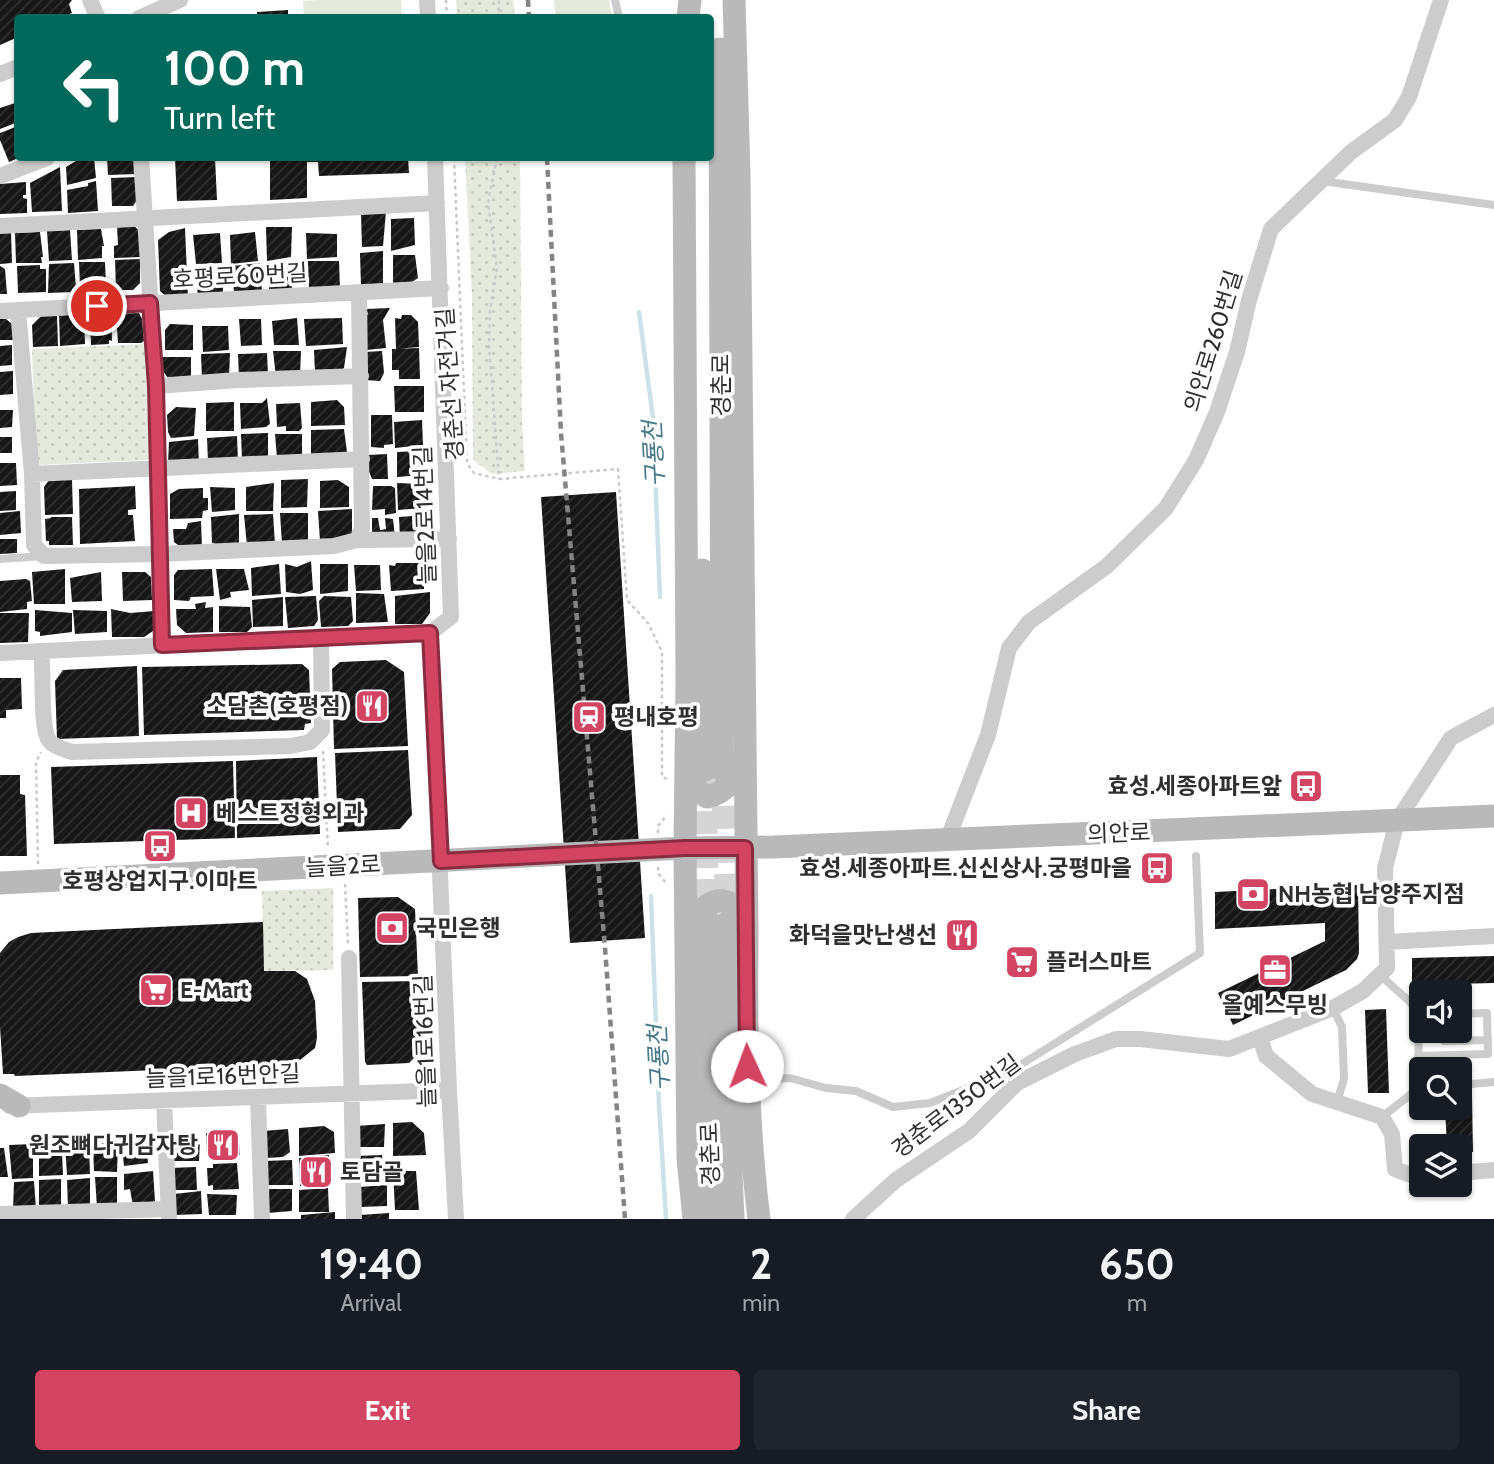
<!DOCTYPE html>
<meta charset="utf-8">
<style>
:root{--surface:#171b24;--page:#20242c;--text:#f1f3f6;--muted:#9ea1a6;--accent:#d34362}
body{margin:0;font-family:Cabin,"Noto Sans KR",sans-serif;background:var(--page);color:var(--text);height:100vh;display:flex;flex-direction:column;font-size:26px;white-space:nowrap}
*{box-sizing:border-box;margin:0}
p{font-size:23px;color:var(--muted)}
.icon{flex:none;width:38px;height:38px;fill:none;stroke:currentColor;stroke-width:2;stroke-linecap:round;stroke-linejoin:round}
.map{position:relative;height:1219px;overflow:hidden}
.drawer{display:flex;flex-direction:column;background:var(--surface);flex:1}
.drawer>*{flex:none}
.top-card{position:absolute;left:14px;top:14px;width:700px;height:147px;border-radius:7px;box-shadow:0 2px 5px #0004;background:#00695c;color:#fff;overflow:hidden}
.fabs{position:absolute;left:1409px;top:980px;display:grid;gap:14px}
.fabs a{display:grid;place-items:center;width:63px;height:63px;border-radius:7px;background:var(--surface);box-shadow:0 2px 5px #0004;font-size:35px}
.pin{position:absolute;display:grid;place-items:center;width:60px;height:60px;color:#fff;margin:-30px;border:4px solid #fff;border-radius:50%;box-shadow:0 2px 7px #0007}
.me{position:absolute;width:77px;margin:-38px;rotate:358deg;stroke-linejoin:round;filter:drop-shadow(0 0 5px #0008)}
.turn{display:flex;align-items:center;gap:24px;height:147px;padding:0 35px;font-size:32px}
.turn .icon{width:91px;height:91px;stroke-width:2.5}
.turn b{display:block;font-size:49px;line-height:60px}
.eta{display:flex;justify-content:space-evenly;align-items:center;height:119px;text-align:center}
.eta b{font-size:42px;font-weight:800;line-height:49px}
.primary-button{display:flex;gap:14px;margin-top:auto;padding:14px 35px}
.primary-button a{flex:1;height:80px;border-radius:7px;background:var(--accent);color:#fff;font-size:28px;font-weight:800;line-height:80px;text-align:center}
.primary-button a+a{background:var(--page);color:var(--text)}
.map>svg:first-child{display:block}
.grass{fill:url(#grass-dots)}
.pitch{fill:#e6eade}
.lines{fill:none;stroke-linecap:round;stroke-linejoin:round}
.stream{stroke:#cce1e8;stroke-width:4.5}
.building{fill:url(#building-hatch)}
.secondary-tunnel{stroke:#d5d5d5;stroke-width:23;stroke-dasharray:23 11;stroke-linecap:butt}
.path{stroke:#c9c9c9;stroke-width:2.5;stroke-dasharray:3.5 3.5;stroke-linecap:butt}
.lane{stroke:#ccc;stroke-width:8}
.street{stroke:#ccc;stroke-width:16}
.secondary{stroke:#b9b9b9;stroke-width:23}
.rail{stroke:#848484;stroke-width:4.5;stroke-dasharray:7 5;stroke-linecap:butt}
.route-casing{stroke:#892c40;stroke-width:18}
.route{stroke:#d34362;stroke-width:12}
.labels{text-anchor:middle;stroke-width:7;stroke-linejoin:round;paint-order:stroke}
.street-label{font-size:23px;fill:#2f2f2f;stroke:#fff}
.poi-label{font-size:23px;font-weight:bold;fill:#2f2f2f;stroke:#fff;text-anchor:start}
.water-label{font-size:24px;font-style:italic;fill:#457888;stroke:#fff}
</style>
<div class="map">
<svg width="1494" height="1219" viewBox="0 0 1494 1219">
<defs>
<pattern id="grass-dots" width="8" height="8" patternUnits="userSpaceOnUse" patternTransform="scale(1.75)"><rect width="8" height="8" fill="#e6eade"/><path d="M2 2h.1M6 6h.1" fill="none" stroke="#c6c9bf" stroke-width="1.8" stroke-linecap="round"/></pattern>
<pattern id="building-hatch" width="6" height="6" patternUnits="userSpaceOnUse" patternTransform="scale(1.75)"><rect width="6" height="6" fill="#161616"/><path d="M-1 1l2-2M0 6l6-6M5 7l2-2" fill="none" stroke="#303030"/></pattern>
</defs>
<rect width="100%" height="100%" fill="#fff"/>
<!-- grass -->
<path class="grass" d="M456,0H513L515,17H457Z
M465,158H520L522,422L525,471L492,474L473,460L472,295Z
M148,344L151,456L147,460L36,465L32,349Z
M333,888V970L264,971L262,891Z"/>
<!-- pitch -->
<path class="pitch" d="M318,0H401L402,17H304L303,1Z
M554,0H609L612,17H556Z"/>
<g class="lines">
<!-- stream -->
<path class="stream" d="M639,312L653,418L660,597
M651,896L659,1105L666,1219"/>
</g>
<!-- building -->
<path class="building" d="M0,0H72L69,4L72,13L61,18H18V37L0,45Z
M288,10V18H257V12Z
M18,102V122L0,129V108Z
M18,126V158L9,162L0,140V133Z
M81,158H94L96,178L67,185L66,167Z
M107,158H137L138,174L108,175Z
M175,158H215L217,200L177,201Z
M270,158H408L409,173L319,176L318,162H307V198L270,200Z
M60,167L62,211L32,212L30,183Z
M137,177V200L133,206H112L111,178Z
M96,181L98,211L68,213L67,190L88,186V183Z
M26,182V195H23V198L27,199V213L0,214V184Z
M386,211L383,246L362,247L361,214Z
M414,218L415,245L391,251V219Z
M117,226H134L140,231L141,257L114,258V246L118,245Z
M266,227H292L291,257L267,261Z
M185,228L188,298H168L160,291L158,240L169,232Z
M101,229L104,246H102V258L78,260L77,230Z
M70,230L72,260L49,261L47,231Z
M0,232H11L12,263L0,264Z
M40,232L43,257H41L42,263H16L15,233Z
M255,232L258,261L231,264L230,235Z
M220,233L222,263L196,264L193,235Z
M306,233L337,234V257L307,259Z
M383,251V285L361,286L360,253Z
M393,255H415L418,278L409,284L393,283Z
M140,259V283L133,290H116L115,260Z
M308,261H339L340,289L309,291Z
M79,262H105L106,286L80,287Z
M74,263L76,288H73V292L48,293L49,264Z
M260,263L262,292L234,293L232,266Z
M293,264L292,290L269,294V265Z
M40,265V269H46V292L18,293L17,266Z
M223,265V296L198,299L196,267Z
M0,266L5,269L7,294H0Z
M390,308L383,320L386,348L366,350L364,317L368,314L366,309Z
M90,313H111L112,341L109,340V344L91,345Z
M139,313L142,319L144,341L141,343H118L116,314Z
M82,314L84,317L85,344L60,346L59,315Z
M42,315H57L58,346L33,347L32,325Z
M402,315H411L418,322L419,347L396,349L395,318L401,319Z
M297,318L299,345H274L272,321Z
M342,318L343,344L306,346L304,319Z
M0,319H6L12,324L13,340H0Z
M239,319H261L262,345L241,346Z
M170,324L193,325V350H165V330Z
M202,326H228L229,350L203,352Z
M12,345V365L0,366V346Z
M347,347L344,368L337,375L315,373L314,350Z
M419,348L420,379H399V370H392V349Z
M273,351H301L300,375L276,377Z
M382,351L384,373L380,381L365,380L364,352Z
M230,353L229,378L202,380L201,354Z
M267,353L268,375L239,378L238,354Z
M163,357H191V380L171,382L163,371Z
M13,371V394L0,395V372Z
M394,386H424V412H395Z
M267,398L270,424L266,427L241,429L240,403H262Z
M337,400L344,407L345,425L311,426V402Z
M234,402V431H206V403Z
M300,403L302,428L299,431H286V426L277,427L276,404Z
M176,407L196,408L194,436L171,438L168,432L167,415Z
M0,410H13L12,427L0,428Z
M371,415H392L393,444L384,445V448L371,447Z
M422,420L423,445L395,448L394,422Z
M344,429L347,452L340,457L311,455V430Z
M268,433V459L242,460L241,434Z
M275,434H302V458H277Z
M237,436L238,461L208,462L207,438Z
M0,437H12V453H0Z
M198,439L199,464H168L169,442Z
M422,451L423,475L397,477V452Z
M387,454L388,479H372L368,469V455Z
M0,463H16L17,485L0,486Z
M308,479L307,507L281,508V480Z
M49,480H72L73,514L45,515L44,487Z
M338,480L349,487V507L320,508V481Z
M274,483L273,511H246V487Z
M397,483L421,484L422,508L398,510Z
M135,486L136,509L128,510V515H133L135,541L80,544L79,489Z
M373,486H391L395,488L396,513L385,515V509L372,510Z
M210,487L235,488V510L212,512Z
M203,488V498H208V510L203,511L202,518L170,519V494L179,489Z
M16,491V510L0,511V492Z
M616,492L645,938L570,943L541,497Z
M352,509V535L320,541L318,511Z
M20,511L21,533L0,535V513Z
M280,513H308V542L282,544Z
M239,514V545L225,546L212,543L211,517Z
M273,514L275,544L247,546L244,515Z
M425,515L426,536L400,538L399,517Z
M51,517H72L73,545H49V541H46L45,519L51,518Z
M372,518H378L380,530L386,529L385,518L393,519L395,537H372Z
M201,521L202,548H182L174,542L173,529H186L188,523Z
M0,539H17V553L0,554Z
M311,561L313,590L300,594L286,592L285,564L297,567Z
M396,563H425L424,589L391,591L389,565L395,566Z
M279,564L281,594L252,596L251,568Z
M320,564H348V591L320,594Z
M354,565H380L381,590L356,591Z
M65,569V604H34L32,572Z
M212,569L214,596L191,597L189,601L174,600V575L178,570Z
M216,569H244L249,590L230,592L231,597L220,600Z
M101,572L102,601L72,602L70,578Z
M122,572H145L151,577L152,600L123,601Z
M26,579L30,581L32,601L27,602V609L0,612V581Z
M430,592V613L422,624H395V596Z
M356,593L384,594L388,622L356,623Z
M316,596L318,620L314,626L288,628L285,597Z
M324,596L351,597L353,621L348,626L321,627L319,601Z
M283,597V626L253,627L252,600Z
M206,602L205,608L213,607V632L186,633L177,625L176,609H196L195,604Z
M219,606L250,607L252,627L247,632H219Z
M111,609L130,613L155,611L153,631L144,637H112Z
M35,610L72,613V632L40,636V632L35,631Z
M73,610L107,611V632L75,634Z
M0,613H29L28,642L0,643Z
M386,660L404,672L408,746L334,749L332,669L340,662Z
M302,664L309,670L311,723L305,724L304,730L144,735L142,667Z
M137,666L139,736L57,739L55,681L63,670Z
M0,678H21L22,709L6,710V718H0Z
M408,750L412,815L400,829L338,832L335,753Z
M317,757L320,834L237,838L236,761Z
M233,761L235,838L54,844L51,767Z
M0,775H20V794L25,795L27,856H0Z
M1358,885L1359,953L1357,959L1346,970L1233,1025L1218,993L1325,941V923L1215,929V892Z
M398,897L415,909L418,976L360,977L358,898Z
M263,922L264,971H295L307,979L315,1001L317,1038L315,1048L295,1064L15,1076L14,1074H3L0,1027V953L9,942L18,937L31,933Z
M1494,956V983L1412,985V958Z
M418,981L420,1052L409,1063L367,1065L365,1062L362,982Z
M1386,1009L1389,1093H1368L1365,1010Z
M1460,1097H1472L1473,1152L1460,1153V1146H1447L1445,1108H1460Z
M412,1122L424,1133L426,1155L393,1156V1123Z
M385,1124L384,1147H358L356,1126Z
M324,1126L334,1132L335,1153L299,1156V1128Z
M288,1129L290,1152L283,1157L266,1158L263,1131Z
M228,1132L239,1142L240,1155L207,1156L206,1133Z
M121,1137H146L148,1163L124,1166Z
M177,1138H200L199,1161H171L170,1143Z
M112,1141L118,1146L117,1172L94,1171L93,1146Z
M89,1143L90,1174L67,1175L65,1144Z
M33,1144V1178L12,1179L9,1145Z
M0,1148H4L8,1177H0Z
M39,1150L62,1151L63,1175L39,1176Z
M329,1155L331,1185L300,1186L299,1158Z
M382,1155L384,1183H358L355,1156Z
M292,1160L293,1185H266L264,1161Z
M237,1163L239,1189L213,1190V1185L208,1186L207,1168H213V1164Z
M196,1167L197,1190H173L170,1168Z
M153,1171L155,1201L148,1205L133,1206L130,1189L124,1190V1174Z
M393,1171H416L419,1210H395Z
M95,1177H117V1205L97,1208Z
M90,1178V1207L68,1208L67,1180Z
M61,1179V1208H39V1180Z
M34,1181L36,1209H13L14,1182Z
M387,1185V1206L360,1207L359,1187Z
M328,1188L329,1212H299V1190Z
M264,1189H292V1211L267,1213Z
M201,1191L202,1214L175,1215L174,1194Z
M207,1194L237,1195L236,1215H209Z
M335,1212V1219H301V1215Z
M389,1213V1219H361L360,1215Z"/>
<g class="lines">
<!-- secondary-tunnel -->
<path class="secondary-tunnel" d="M722,772L727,920
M705,777L708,921"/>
<!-- path -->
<path class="path" d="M446,0L447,18
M498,18L499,0
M454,158L467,463L474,473L499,479L618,469L627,600L648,623L662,652V777L667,779
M497,158L488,203L497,268L490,311L489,346L499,479
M323,751L328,849
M658,833V826L667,815
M38,864L36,762L41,752
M658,867V873L666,883
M345,884L348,944"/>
<!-- lane -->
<path class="lane" d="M615,0L619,18
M1322,181L1494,205
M0,559L44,556
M1380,975L1410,1002L1418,1015L1419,1082L1415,1091L1382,1117
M1333,1008L1342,1027L1344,1079L1337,1102
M1444,1041L1488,1040
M1418,1056L1488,1054L1487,1013L1460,1014
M751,1080L790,1078L826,1088L856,1091L893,1107L930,1103L1009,1072L1200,953L1196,856
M1460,1085L1494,1082"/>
<!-- street -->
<path class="street" d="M90,0L98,18
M427,0L428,18
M139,18L180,0
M0,74L18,67
M141,158L156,386L162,645
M435,158L451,617L430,633L449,1090L456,1219
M0,176L47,158
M0,226L437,203
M18,310L32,474L34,545L44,556L160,554L334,546L357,540L362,528L359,293
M0,311L441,288
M156,386L238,380L361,376
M32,474L362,459
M357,540L449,539
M41,651C44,671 40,724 48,739C53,747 64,749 72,752L291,746L310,742L322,730L321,636
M0,653L430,633
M948,838L988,735L1009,648L1029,622L1107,566L1166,508L1196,460L1217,412L1237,352L1249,300L1271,229L1351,152L1395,120L1409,97L1441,0
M1387,942L1494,936
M349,958L354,1219
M1260,1037L1266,1056L1312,1094L1382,1117L1392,1134L1395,1169L1413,1176L1421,1175
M258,1097L262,1219
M164,1101L169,1217
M9,1106L449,1090
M1460,1173L1494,1170
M0,1214L168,1209
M853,1219L896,1180L969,1131L1017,1083L1075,1054L1116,1039H1140L1229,1049L1333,1008L1363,991L1387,968L1385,868L1397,821L1451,738L1494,715"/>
<!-- secondary -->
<path class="secondary" d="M734,0L739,174L747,930C746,1027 747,1123 759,1219
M688,18L690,0
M720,49L722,770
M684,158L687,678L685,848L688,1158L694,1219
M702,570L705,770
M689,767L697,790L707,797C728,792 734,779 741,760
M0,883L685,848L774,847L1494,816
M708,921L709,1131L713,1219
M727,923L729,1128L733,1219
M691,931C696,911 717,888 737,909C742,914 744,924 747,930
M0,1095L19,1106"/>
<!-- rail -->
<path class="rail" d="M528,0L529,18
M547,158L561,433L605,948L625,1219"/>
</g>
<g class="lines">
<!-- route casing -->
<g class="route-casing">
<path id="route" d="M97,306L150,303L156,386L162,645L430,633L441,861L685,848H745L747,1066"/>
</g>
<!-- route -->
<use href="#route" class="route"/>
</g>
<!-- icons -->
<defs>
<g id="restaurant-square" transform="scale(1.75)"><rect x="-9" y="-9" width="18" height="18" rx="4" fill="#d34362" stroke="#fff"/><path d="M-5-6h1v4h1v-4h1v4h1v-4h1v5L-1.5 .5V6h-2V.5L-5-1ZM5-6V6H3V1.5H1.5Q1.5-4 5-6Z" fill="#fff"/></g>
<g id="station-square" transform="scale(1.75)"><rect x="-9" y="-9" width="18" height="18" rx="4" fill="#d34362" stroke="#fff"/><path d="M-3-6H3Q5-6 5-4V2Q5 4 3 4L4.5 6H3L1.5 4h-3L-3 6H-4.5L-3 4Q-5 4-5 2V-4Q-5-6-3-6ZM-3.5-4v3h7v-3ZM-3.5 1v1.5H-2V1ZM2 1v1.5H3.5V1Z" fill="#fff"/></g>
<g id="bus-square" transform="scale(1.75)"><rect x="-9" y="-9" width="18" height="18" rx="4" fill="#d34362" stroke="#fff"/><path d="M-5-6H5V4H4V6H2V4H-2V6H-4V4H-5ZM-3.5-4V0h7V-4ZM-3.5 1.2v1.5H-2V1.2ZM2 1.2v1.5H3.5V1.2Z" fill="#fff"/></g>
<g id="hospital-square" transform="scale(1.75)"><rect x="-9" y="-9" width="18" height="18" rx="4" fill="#d34362" stroke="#fff"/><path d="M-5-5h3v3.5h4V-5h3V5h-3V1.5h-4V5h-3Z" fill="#fff"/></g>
<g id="bank-square" transform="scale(1.75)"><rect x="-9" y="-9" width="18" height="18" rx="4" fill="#d34362" stroke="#fff"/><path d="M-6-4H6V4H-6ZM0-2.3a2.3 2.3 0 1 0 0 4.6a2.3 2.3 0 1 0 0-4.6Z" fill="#fff"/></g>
<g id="supermarket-square" transform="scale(1.75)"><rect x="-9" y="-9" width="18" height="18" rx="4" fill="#d34362" stroke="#fff"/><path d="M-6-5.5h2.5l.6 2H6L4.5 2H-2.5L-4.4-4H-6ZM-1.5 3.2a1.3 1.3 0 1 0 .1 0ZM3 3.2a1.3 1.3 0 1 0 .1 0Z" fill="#fff"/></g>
<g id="office-square" transform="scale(1.75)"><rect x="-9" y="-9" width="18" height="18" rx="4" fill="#d34362" stroke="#fff"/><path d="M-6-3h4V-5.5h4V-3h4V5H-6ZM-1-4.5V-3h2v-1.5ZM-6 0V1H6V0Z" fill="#fff"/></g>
</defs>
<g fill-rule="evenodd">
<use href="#restaurant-square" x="372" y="706"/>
<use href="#station-square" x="589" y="717"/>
<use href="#bus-square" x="1306" y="786"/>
<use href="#hospital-square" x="191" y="813"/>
<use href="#bus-square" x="160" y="846"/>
<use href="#bus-square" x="1157" y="868"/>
<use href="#bank-square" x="1253" y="894"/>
<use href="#bank-square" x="392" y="928"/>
<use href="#restaurant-square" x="962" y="935"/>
<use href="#supermarket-square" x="1022" y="962"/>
<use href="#office-square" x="1275" y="970"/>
<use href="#supermarket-square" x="156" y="990"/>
<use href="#restaurant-square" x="223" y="1145"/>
<use href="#restaurant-square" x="316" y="1172"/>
</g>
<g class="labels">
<!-- street labels -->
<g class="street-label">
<text transform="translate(240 276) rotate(-3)" y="8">호평로60번길</text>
<text transform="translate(1213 341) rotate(-73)" y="8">의안로260번길</text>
<text transform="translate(450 384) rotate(-94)" y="8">경춘선 자전거길</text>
<text transform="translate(721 385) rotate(-90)" y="8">경춘로</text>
<text transform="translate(425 515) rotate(-92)" y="8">늘을2로14번길</text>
<text transform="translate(1119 833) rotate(-2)" y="8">의안로</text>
<text transform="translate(343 866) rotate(-3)" y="8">늘을2로</text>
<text transform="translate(425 1041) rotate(-92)" y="8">늘을1로16번길</text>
<text transform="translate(223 1076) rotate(-2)" y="8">늘을1로16번안길</text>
<text transform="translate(956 1106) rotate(-37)" y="8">경춘로1350번길</text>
<text transform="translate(710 1154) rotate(-92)" y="8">경춘로</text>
</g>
<!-- poi labels -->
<g class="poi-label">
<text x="348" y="714" text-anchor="end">소담촌(호평점)</text>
<text x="614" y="725">평내호평</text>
<text x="1282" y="794" text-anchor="end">효성.세종아파트앞</text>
<text x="216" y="821">베스트정형외과</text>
<text x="1132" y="876" text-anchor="end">효성.세종아파트.신신상사.궁평마을</text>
<text x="160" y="889" text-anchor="middle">호평상업지구.이마트</text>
<text x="1278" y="902">NH농협 남양주지점</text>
<text x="416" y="936">국민은행</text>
<text x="937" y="943" text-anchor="end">화덕을맛난생선</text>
<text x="1046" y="970">플러스마트</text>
<text x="180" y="998">E-Mart</text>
<text x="1275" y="1013" text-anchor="middle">올예스무빙</text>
<text x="198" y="1153" text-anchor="end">원조뼈다귀감자탕</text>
<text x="340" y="1180">토담골</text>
</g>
<!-- water labels -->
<g class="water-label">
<text transform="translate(654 454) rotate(-93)" y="8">구룡천</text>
<text transform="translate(659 1058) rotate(-93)" y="8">구룡천</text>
</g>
</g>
</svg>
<div class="fabs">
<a><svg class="icon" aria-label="sound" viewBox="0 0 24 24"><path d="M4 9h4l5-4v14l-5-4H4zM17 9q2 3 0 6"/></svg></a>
<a><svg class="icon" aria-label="search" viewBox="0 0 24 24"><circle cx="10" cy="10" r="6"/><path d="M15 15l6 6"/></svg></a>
<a><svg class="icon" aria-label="layers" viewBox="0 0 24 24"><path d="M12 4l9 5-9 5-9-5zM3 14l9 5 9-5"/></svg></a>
</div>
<div class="pin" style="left:97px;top:306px;background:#d93025"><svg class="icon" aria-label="arrive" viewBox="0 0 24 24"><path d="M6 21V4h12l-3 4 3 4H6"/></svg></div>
<svg class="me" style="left:747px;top:1066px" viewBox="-20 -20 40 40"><circle r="19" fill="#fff"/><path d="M0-13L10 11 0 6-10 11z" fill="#d34362"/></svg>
<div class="top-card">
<div class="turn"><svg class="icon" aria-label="left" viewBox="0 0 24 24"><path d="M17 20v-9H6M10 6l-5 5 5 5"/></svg><div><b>100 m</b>Turn left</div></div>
</div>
</div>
<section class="drawer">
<div class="eta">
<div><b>19:40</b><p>Arrival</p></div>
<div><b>2</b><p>min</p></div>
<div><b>650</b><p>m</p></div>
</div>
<div class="primary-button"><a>Exit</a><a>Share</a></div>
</section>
